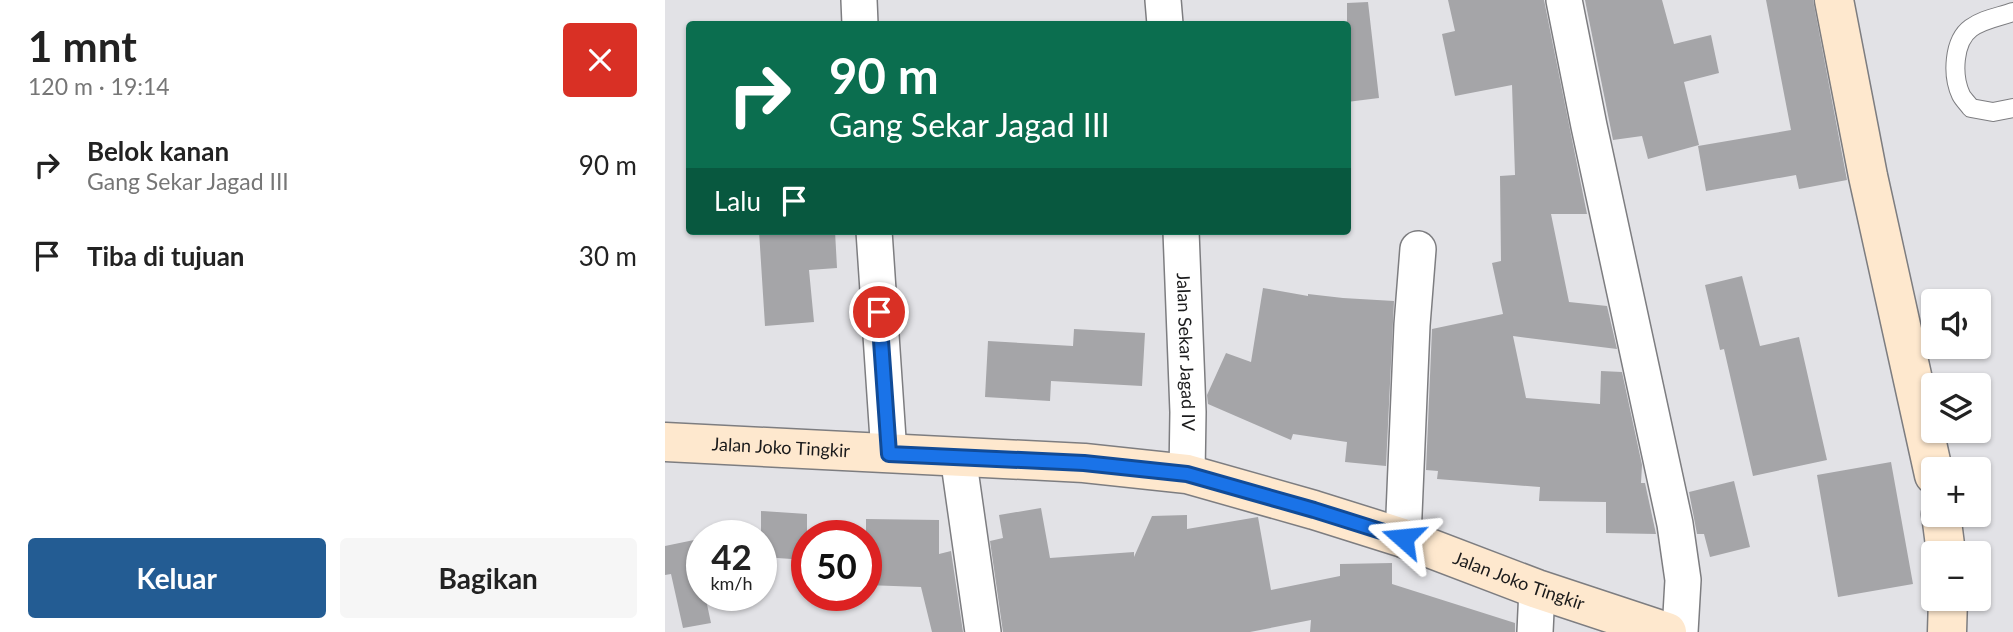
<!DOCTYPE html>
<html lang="id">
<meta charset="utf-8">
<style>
:root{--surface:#fff;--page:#f6f6f6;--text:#222;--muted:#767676;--accent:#235c93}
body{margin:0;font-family:Lato,sans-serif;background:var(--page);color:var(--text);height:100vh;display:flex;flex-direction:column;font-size:26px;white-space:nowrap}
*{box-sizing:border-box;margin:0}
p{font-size:23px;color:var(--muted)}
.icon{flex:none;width:38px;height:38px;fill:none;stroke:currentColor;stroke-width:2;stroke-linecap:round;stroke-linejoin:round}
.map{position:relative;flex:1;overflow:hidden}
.side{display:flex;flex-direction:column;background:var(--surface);width:665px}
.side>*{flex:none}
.top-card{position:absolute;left:21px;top:21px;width:665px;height:214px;border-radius:7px;box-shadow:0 2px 5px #0004;background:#0b6e4f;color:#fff;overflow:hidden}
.fabs{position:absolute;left:1256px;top:289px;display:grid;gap:14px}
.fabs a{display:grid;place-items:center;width:70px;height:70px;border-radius:7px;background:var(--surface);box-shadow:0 2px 5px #0004;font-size:35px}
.speed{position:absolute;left:21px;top:520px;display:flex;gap:14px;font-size:35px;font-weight:700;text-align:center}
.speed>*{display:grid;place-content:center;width:91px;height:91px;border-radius:50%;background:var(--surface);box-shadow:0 2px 5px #0004;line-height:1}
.speed small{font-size:18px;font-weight:400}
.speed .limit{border:10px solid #d22;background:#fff;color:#111}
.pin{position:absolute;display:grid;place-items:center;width:60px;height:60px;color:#fff;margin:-30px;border:4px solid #fff;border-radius:50%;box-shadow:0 2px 7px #0007}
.me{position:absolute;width:77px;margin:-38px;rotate:288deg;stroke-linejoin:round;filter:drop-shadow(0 0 5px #0008)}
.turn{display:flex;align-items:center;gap:24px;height:147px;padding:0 28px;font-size:32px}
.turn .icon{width:91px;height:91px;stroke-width:2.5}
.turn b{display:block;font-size:49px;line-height:60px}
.then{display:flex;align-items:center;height:66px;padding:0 28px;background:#0003;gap:14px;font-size:26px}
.round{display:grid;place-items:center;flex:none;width:74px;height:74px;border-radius:7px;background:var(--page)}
.headline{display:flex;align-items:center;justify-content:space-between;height:119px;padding:0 28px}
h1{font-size:42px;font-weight:700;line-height:52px}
.action{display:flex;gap:14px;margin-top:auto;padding:14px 28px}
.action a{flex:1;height:80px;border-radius:7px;background:var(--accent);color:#fff;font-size:28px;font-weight:700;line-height:80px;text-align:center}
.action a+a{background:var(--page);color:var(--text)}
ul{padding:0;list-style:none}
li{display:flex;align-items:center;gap:21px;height:91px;padding:0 28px}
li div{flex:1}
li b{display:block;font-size:26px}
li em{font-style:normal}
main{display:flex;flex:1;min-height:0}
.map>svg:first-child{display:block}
.building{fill:#a5a5a8}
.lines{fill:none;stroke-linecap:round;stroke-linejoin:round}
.lane-casing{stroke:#7d7d80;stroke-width:20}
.street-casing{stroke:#7d7d80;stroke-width:38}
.secondary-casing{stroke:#7d7d80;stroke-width:41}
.lane{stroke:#fff;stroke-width:18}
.street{stroke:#fff;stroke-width:35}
.secondary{stroke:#fee8ce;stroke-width:38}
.route-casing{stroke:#114b97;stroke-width:18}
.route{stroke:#1a73e8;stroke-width:12}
.labels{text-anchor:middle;stroke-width:5;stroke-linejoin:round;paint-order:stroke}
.street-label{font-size:18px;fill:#1a1a1b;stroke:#efeff3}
</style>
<main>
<section class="side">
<div class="headline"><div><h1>1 mnt</h1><p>120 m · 19:14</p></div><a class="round" style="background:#d93025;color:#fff"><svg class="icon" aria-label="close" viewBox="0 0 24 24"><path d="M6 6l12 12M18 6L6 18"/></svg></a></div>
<ul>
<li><svg class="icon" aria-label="right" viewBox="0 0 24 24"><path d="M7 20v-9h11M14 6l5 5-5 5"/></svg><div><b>Belok kanan</b><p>Gang Sekar Jagad III</p></div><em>90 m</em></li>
<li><svg class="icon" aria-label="arrive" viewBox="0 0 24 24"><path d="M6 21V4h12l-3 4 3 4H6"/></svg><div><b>Tiba di tujuan</b></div><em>30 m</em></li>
</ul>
<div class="action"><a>Keluar</a><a>Bagikan</a></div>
</section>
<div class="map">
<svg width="1348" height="632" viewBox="0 0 1348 632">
<rect width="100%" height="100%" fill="#e2e2e6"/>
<!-- building -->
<path class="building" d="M783,0H879L922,214H886L904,302L942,306L952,349L848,336L861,398L935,404L936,371L957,372L977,465L976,483H980L991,534L941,533V502L874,501L875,487L772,479L773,471L761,470L767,329L838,314L827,263L836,261L835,176L850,175L847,85L790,96L777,34L790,31Z
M920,0H997L1009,44L1046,35L1054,73L1019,82L1034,145L983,159L977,136L948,140Z
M1101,0H1148L1182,180L1134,189L1131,175L1041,191L1033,146L1126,130Z
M703,2L714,98L682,102V3Z
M94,231H170L172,268L144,270L149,322L100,326Z
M1077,276L1095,346L1134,337L1162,460L1088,476L1059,349L1055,350L1040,285Z
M598,288L643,296V294L678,298L729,301L721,466L680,462L682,442L628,434L626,440L543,404L542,395L561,353L586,362Z
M409,329L480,333L477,386L386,381L385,401L320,397L323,341L408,346Z
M1226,462L1248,584L1173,597L1152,475Z
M1069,481L1085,547L1045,557L1039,534H1032L1024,492Z
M376,508L385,558L469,552V557L487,516L522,515V529L593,517L606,590L675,576V564L727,563V584L850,623V632H645L646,620L585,632H338L325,541L338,538L334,515Z
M96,511L142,514V560L96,557Z
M201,519L274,520V554L286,551L298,632H267L256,587L201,585Z
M29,540L37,577V595H40L46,623L18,628L6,574L0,575V546Z"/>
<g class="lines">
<!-- lane casing -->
<g class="lane-casing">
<path id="lane" d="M1348,12C1334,17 1318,19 1306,28C1288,41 1287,76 1296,95C1298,99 1303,104 1306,108L1328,112L1348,108"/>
</g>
<!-- street casing -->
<g class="street-casing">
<g id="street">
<path d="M194,0L195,24"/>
<path d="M498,0L500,24"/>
<path d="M899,0L924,126L1010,524L1018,580L1015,632"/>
<path d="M209,231L224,454"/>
<path id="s1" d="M516,231L523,412L522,474"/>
<path d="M293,456L318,632"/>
<path d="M738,538L747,325L753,249"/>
<path d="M870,632L872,589"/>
</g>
</g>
<!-- secondary casing -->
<g class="secondary-casing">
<g id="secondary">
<path d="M1169,0L1203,176L1269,475"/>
<path id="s2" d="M0,442L419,463L522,474L649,510L738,538L872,589L1002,632"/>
<path d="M1276,514L1281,553"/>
<path d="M1282,632L1283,598"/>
</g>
</g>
<!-- lane -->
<use href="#lane" class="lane"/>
<!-- street -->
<use href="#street" class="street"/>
<!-- secondary -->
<use href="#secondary" class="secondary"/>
</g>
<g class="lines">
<!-- route casing -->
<g class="route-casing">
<path id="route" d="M214,312L224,454L419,463L522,474L649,510L738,538"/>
</g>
<!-- route -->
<use href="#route" class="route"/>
</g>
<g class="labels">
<!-- street labels -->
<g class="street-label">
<text dy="6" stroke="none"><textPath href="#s1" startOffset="121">Jalan Sekar Jagad IV</textPath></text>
<text dy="6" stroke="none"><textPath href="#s2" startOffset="116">Jalan Joko Tingkir</textPath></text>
<text dy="6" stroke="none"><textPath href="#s2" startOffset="872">Jalan Joko Tingkir</textPath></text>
</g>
</g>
</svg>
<div class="fabs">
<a><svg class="icon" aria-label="sound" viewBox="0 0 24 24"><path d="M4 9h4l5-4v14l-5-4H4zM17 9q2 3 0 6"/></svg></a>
<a><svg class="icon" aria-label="layers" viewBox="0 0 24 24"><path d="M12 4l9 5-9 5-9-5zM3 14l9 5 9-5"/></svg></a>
<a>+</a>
<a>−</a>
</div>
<div class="speed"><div>42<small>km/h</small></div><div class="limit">50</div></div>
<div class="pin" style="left:214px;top:312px;background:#d93025"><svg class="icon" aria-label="arrive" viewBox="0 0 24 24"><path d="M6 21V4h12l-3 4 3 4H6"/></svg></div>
<svg class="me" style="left:738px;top:538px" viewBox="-20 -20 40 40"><path d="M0-17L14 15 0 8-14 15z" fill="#1a73e8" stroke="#fff" stroke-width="4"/></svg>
<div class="top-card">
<div class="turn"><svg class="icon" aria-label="right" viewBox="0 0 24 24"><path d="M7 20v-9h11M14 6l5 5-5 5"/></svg><div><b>90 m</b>Gang Sekar Jagad III</div></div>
<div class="then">Lalu<svg class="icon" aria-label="arrive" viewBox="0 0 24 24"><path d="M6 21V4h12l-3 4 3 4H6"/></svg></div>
</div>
</div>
</main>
